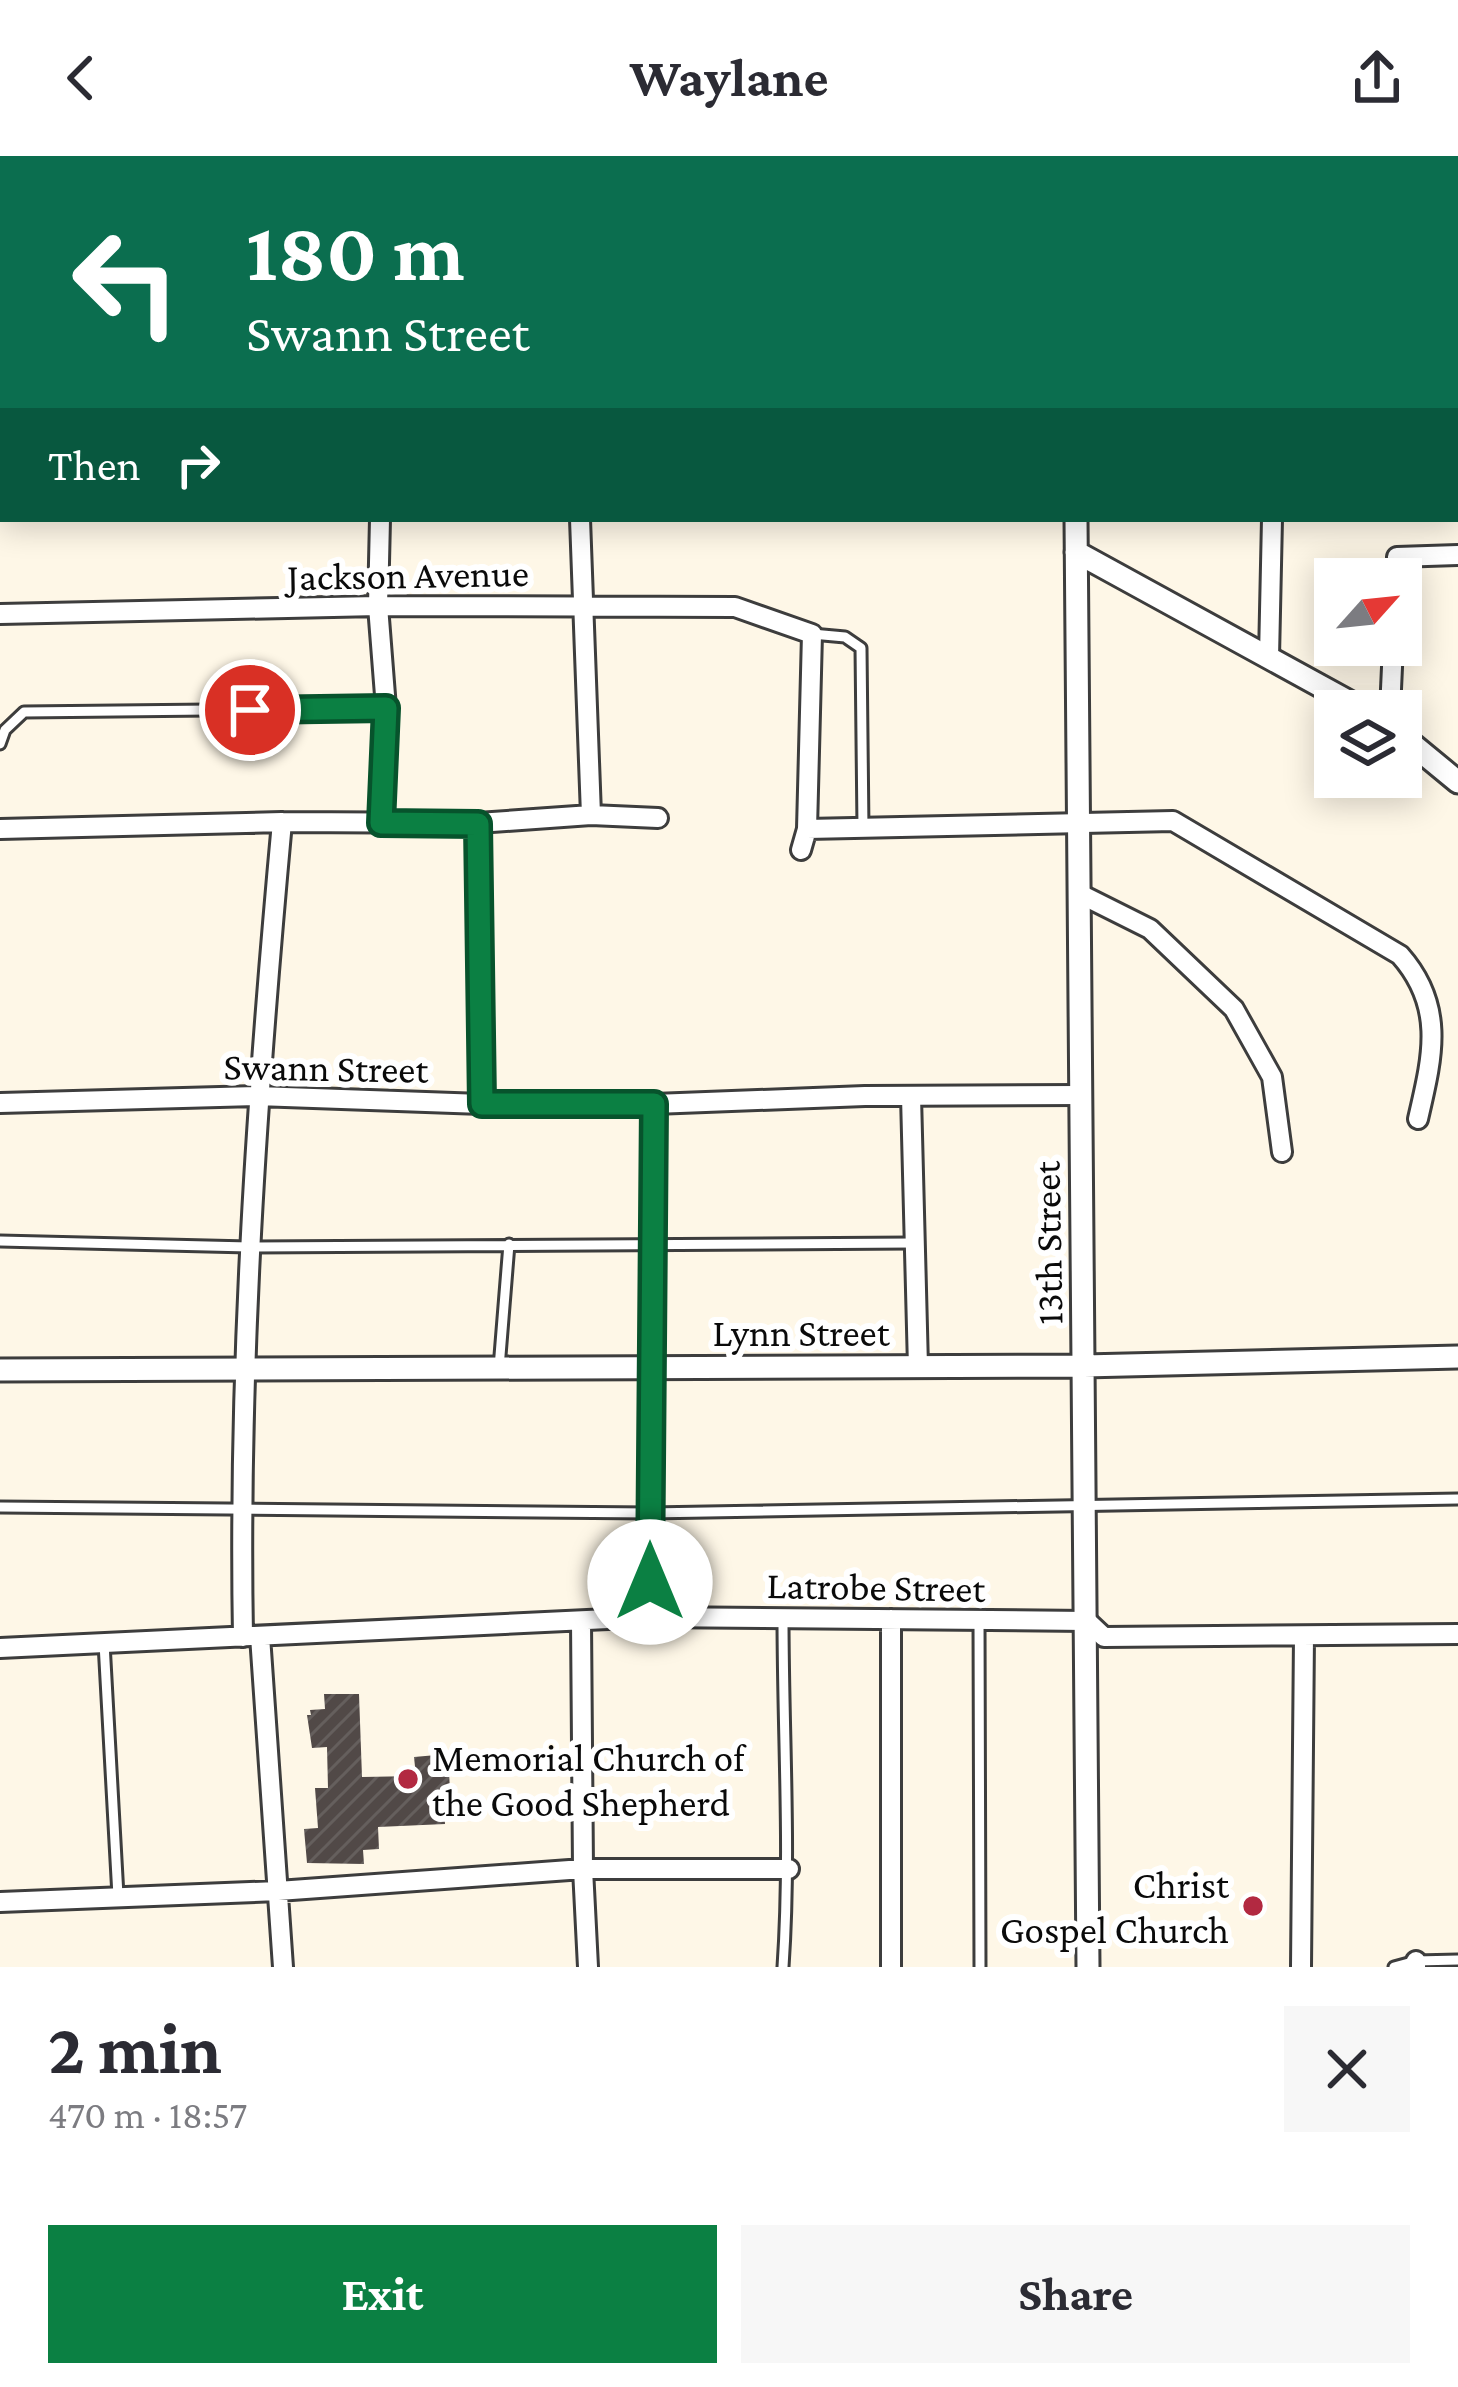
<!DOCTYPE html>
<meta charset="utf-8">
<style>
:root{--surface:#fff;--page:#f7f7f7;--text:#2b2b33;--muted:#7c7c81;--accent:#0b8043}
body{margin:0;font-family:"Crimson Pro",serif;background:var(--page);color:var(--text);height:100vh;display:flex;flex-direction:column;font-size:45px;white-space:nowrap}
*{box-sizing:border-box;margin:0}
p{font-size:39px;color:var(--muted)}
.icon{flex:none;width:66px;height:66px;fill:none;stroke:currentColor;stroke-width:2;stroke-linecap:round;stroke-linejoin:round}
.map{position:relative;height:1811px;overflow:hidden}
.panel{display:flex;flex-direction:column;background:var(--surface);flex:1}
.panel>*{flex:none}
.banner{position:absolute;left:0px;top:0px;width:1458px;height:366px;box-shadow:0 6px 30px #0003;background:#0b6e4f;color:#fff;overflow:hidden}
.needle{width:78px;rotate:63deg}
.buttons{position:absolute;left:1314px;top:402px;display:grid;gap:24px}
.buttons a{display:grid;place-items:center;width:108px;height:108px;border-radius:0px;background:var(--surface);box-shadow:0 6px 30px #0003;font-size:60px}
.pin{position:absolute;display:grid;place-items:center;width:102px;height:102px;color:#fff;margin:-51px;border:6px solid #fff;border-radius:50%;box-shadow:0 3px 12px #0007}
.me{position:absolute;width:132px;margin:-66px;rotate:0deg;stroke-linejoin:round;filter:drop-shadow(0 0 9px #0008)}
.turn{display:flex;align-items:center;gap:42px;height:252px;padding:0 48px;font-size:54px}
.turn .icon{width:156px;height:156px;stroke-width:2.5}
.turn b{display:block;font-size:84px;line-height:102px}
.then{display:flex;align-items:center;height:114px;padding:0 48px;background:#0003;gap:24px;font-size:45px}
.round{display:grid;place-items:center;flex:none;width:126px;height:126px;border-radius:0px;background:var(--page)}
.head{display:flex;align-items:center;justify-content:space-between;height:204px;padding:0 48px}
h1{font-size:72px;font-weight:700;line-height:90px}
.action{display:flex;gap:24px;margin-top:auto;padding:24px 48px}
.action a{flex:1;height:138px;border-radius:0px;background:var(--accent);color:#fff;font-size:48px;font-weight:700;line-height:138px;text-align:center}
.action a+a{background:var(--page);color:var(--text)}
header{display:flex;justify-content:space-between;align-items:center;height:156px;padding:0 48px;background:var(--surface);font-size:54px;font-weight:700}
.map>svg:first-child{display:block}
.building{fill:url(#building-hatch)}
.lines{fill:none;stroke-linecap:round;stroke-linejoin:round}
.service-casing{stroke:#3d3d3d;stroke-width:15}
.minor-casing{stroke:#3d3d3d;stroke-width:24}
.tertiary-casing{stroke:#3d3d3d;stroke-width:27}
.service{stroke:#fff;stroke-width:9}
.minor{stroke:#fff;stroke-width:18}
.tertiary{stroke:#fff;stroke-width:21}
.route-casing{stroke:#07532c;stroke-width:30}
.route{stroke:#0b8043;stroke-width:21}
.poi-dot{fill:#b22941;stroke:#fff;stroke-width:4.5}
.labels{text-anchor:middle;stroke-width:12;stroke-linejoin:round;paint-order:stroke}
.street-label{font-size:39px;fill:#0a0a0a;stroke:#fff}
.poi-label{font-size:39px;fill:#0a0a0a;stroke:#fff;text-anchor:start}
</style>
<header><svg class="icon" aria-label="back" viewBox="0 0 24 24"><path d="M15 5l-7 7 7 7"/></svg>Waylane<svg class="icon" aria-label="share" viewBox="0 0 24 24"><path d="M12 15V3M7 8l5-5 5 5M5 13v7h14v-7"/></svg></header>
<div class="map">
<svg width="1458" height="1811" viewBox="0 0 1458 1811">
<defs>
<pattern id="building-hatch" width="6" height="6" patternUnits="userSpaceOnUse" patternTransform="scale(3)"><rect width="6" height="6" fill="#514947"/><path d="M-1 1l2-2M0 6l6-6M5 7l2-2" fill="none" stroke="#655f5d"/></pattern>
</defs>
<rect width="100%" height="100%" fill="#fef7e7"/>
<!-- building -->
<path class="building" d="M324,1538H359L362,1621L416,1620L414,1601L448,1598L450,1634L443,1633L445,1668L378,1671L379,1693L363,1694L364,1708L307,1707L304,1673L318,1672L315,1632H328L327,1591L312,1592L307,1559H311L310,1554L325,1553Z"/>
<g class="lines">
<!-- service casing -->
<g class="service-casing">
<path id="service" d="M934,0V3
M812,478L845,481L861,492L863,672
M0,588L5,574L24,556L386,552
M478,667L482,948
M0,1085L249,1091L912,1087
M499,1212L509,1088
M0,1351L650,1357L1458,1343
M783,1462C783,1579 791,1695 783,1811
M979,1464L980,1811
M104,1487L118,1740
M1394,1811L1416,1805L1458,1804"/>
</g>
<!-- minor casing -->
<g class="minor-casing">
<path id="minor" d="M476,0L477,3
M788,3V0
M1455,40H1458
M1455,175H1458
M0,250H3
M380,363L378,450L386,552L381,667
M580,363L591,659
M1396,423L1397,401L1458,399
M0,458L378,450L735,451L812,478L807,673L801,694
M1269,501L1272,363
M1390,555L1393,489
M0,673L282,666L478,667L591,659L658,662
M807,673L1173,665L1400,799C1446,851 1432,902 1418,963
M1080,738L1150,773L1234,853L1272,921L1282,996
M911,940L918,1211
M0,947L257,940L482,948H654L865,940L1082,939
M650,1461L654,948
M891,1463V1811
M581,1465L583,1713L588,1811
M260,1480L283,1811
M243,1481C238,1208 257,938 282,666
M0,1492L650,1461L1087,1465L1104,1481L1458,1478
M0,1746L278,1735L583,1713H789
M1301,1811L1304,1480
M1416,1811V1805"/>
</g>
<!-- tertiary casing -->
<g class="tertiary-casing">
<path id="tertiary" d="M1072,0V3
M1076,363L1088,1811
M1076,396L1366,555
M1401,579L1458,626
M0,1214L1084,1210L1458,1201"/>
</g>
<!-- service -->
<use href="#service" class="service"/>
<!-- minor -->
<use href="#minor" class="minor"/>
<!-- tertiary -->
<use href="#tertiary" class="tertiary"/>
</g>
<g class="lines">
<!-- route casing -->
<g class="route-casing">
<path id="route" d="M250,554L386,552L381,667L478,668L482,948H654L650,1426"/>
</g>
<!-- route -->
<use href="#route" class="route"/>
</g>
<!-- markers -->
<g class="poi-dot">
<circle cx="408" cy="1623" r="12"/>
<circle cx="1253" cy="1750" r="12"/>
</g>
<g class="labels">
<!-- street labels -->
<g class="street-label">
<text transform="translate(408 418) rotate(-1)" y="14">Jackson Avenue</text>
<text transform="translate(326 911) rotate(1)" y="14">Swann Street</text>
<text transform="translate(1047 1087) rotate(-91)" y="14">13th Street</text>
<text x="801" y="1190">Lynn Street</text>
<text transform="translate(876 1430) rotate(1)" y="14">Latrobe Street</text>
</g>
<!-- poi labels -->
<g class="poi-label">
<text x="432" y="1615">Memorial Church of<tspan x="432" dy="45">the Good Shepherd</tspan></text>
<text x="1229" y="1742" text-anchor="end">Christ<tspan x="1229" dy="45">Gospel Church</tspan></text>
</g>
</g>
</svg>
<div class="buttons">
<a><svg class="needle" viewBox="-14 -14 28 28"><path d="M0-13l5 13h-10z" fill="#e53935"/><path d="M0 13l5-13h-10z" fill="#7c7c81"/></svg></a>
<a><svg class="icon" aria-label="layers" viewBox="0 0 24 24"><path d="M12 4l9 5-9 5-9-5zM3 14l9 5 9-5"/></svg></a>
</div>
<div class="pin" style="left:250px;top:554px;background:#d93025"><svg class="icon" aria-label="arrive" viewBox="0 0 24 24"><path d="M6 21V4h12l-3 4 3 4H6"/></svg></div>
<svg class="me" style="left:650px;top:1426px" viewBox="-20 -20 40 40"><circle r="19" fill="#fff"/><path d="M0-13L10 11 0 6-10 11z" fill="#0b8043"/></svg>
<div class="banner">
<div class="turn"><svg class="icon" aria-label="left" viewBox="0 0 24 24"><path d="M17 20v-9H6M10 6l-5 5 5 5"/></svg><div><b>180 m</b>Swann Street</div></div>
<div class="then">Then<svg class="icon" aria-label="right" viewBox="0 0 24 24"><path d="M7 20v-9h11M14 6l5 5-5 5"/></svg></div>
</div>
</div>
<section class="panel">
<div class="head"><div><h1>2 min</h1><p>470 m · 18:57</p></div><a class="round"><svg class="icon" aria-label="close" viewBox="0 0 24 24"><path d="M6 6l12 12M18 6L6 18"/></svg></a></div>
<div class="action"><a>Exit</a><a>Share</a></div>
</section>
